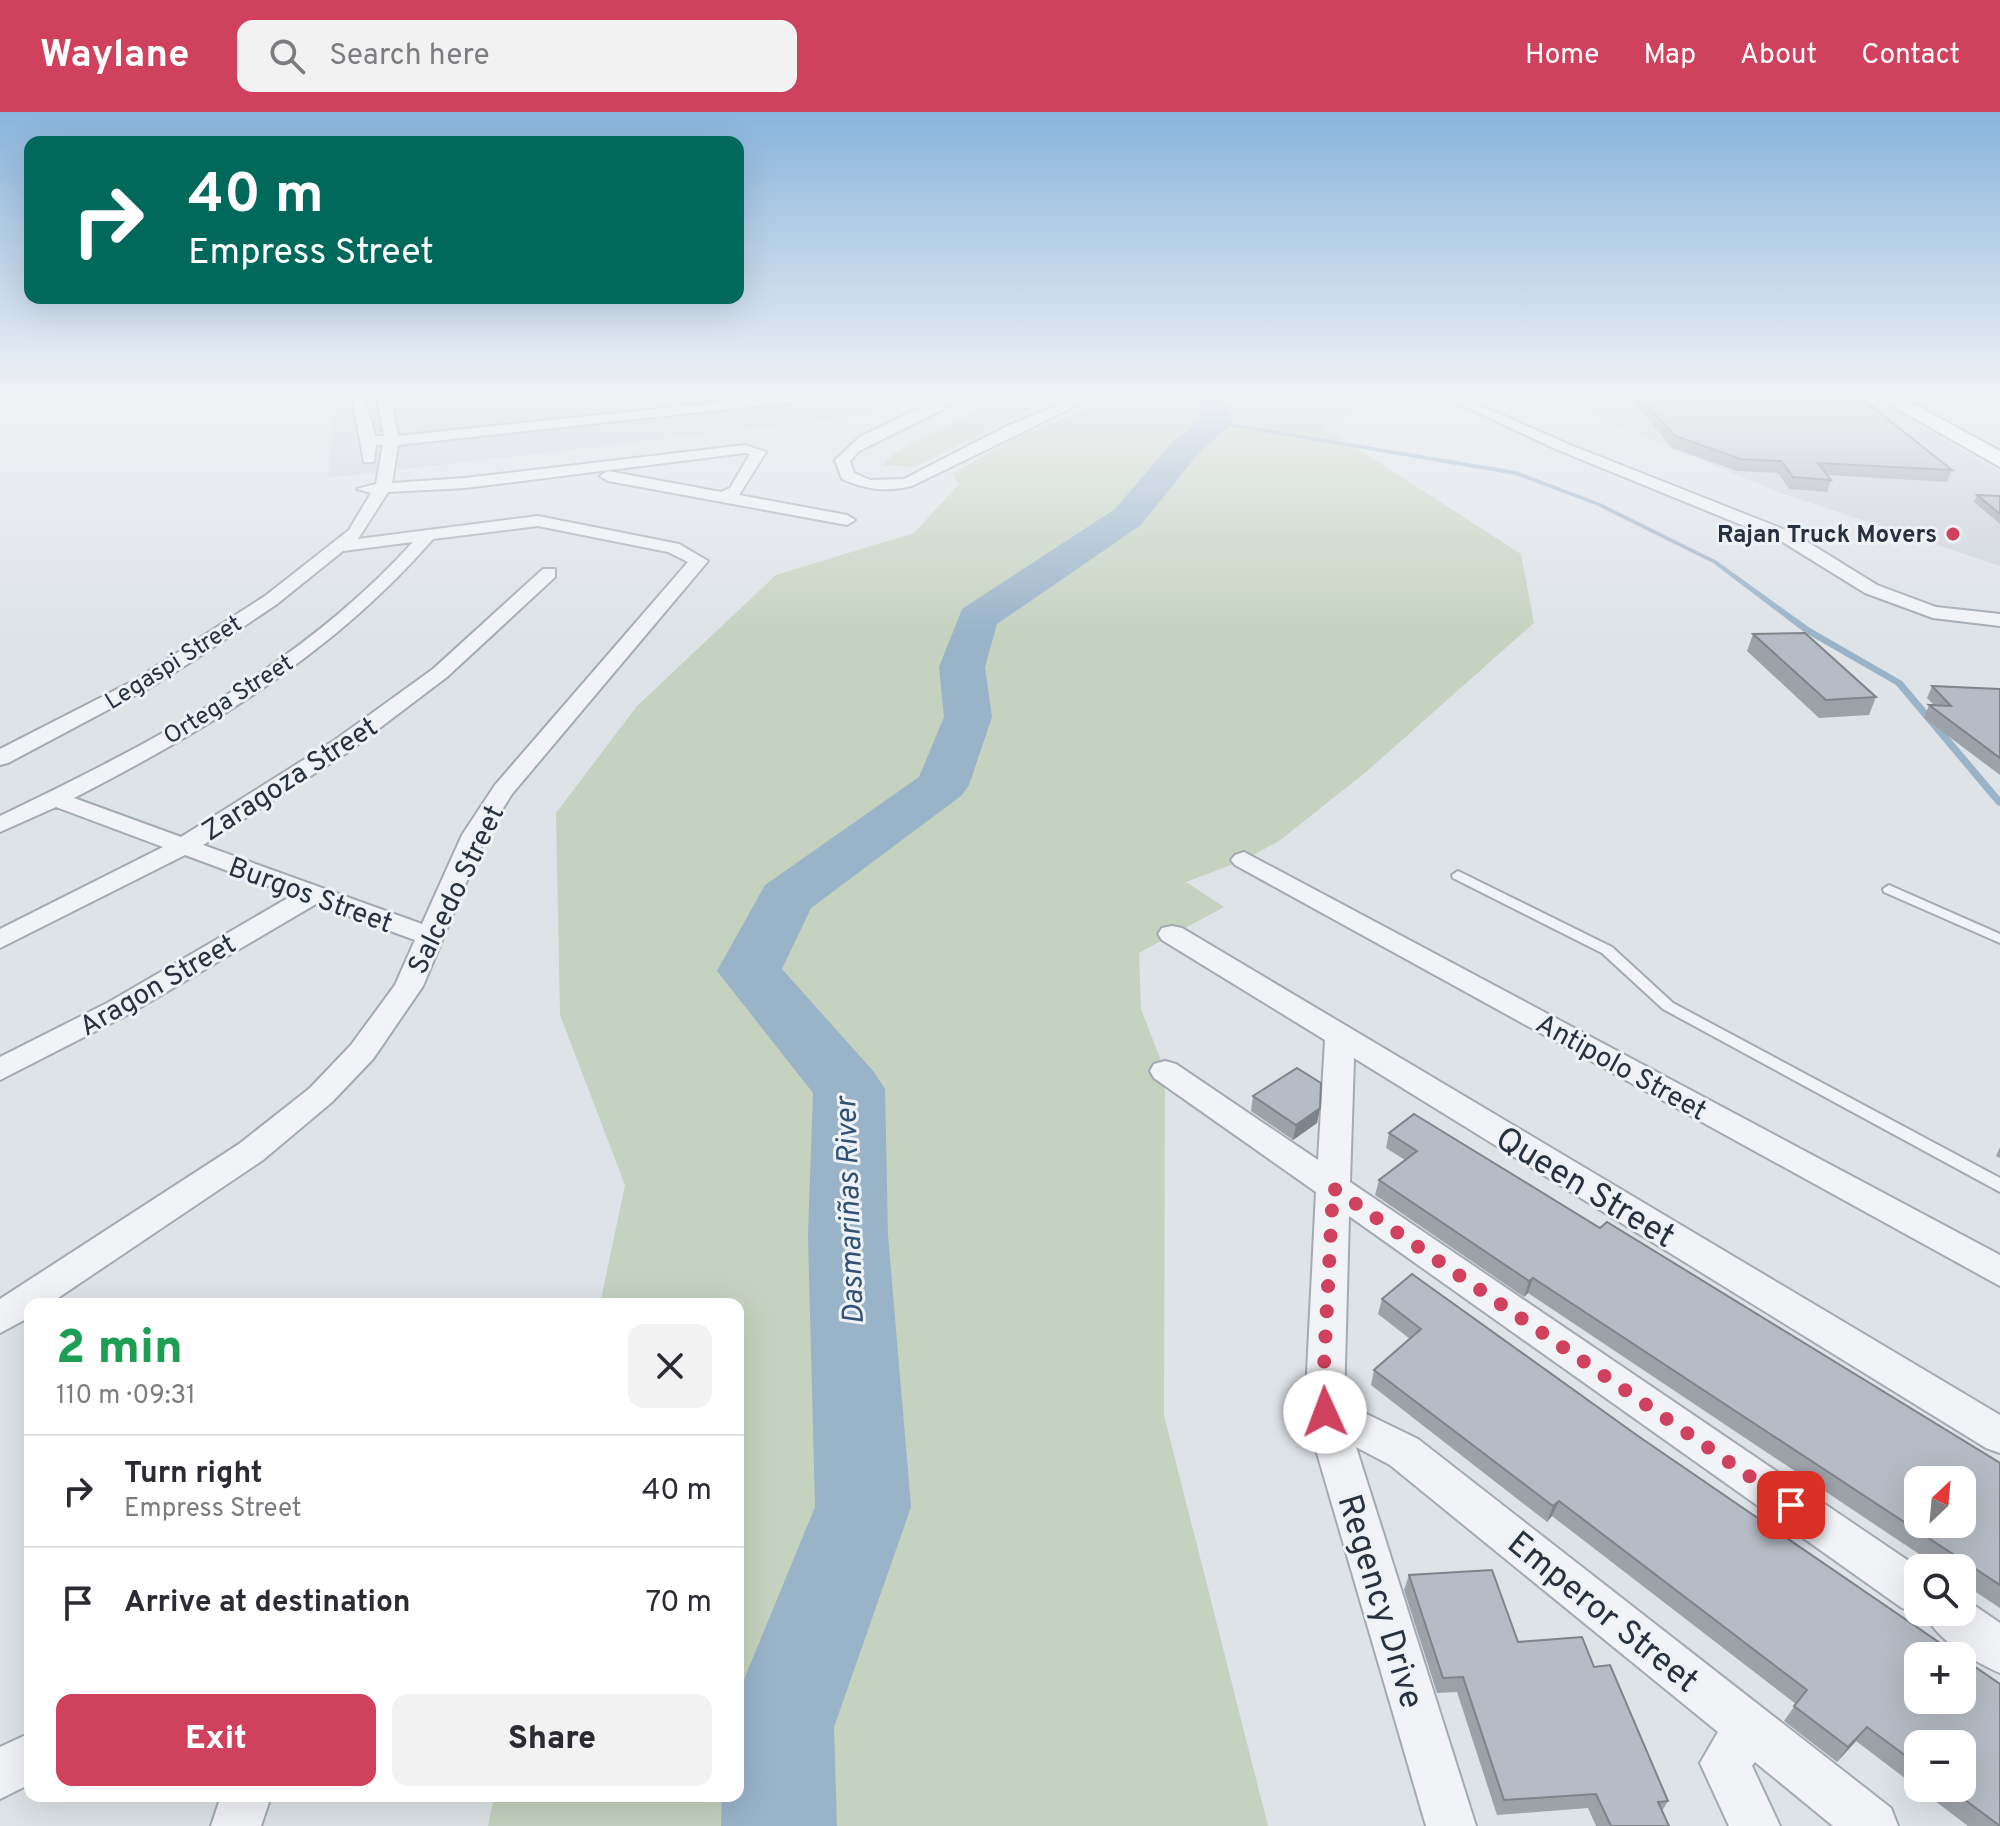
<!DOCTYPE html>
<meta charset="utf-8">
<style>
:root{--surface:#fff;--page:#f2f2f3;--text:#2b2b33;--muted:#7c7c81;--line:#e1e1e2;--accent:#d0415e}
body{margin:0;font-family:Overpass,sans-serif;background:var(--page);color:var(--text);height:100vh;display:flex;flex-direction:column;font-size:30px;white-space:nowrap}
*{box-sizing:border-box;margin:0}
p{font-size:26px;color:var(--muted)}
.icon{flex:none;width:44px;height:44px;fill:none;stroke:currentColor;stroke-width:2;stroke-linecap:round;stroke-linejoin:round}
.map{position:relative;flex:1;overflow:hidden}
.drawer{position:absolute;left:24px;top:1186px;width:720px;height:504px;display:flex;flex-direction:column;background:var(--surface);border-radius:16px;box-shadow:0 8px 32px #0002}
.drawer>*{flex:none}
.hud{position:absolute;left:24px;top:24px;width:720px;height:168px;border-radius:16px;box-shadow:0 8px 32px #0002;background:#00695c;color:#fff;overflow:hidden}
.needle{width:52px;rotate:26deg}
.buttons{position:absolute;left:1904px;top:1354px;display:grid;gap:16px}
.buttons a{display:grid;place-items:center;width:72px;height:72px;border-radius:16px;background:var(--surface);box-shadow:0 8px 32px #0002;font-size:40px}
.pin{position:absolute;display:grid;place-items:center;width:68px;height:68px;color:#fff;margin:-34px;border-radius:16px;box-shadow:0 4px 12px #0006}
.me{position:absolute;width:88px;margin:-44px;rotate:358deg;stroke-linejoin:round;filter:drop-shadow(0 0 6px #0008)}
.turn{display:flex;align-items:center;gap:28px;height:168px;padding:0 32px;font-size:36px}
.turn .icon{width:104px;height:104px;stroke-width:2.5}
.turn b{display:block;font-size:56px;line-height:68px}
.round{display:grid;place-items:center;flex:none;width:84px;height:84px;border-radius:16px;background:var(--page)}
.overview{display:flex;align-items:center;justify-content:space-between;height:136px;padding:0 32px}
h1{font-size:48px;font-weight:800;line-height:60px;color:#1e9e55}
.action{display:flex;gap:16px;margin-top:auto;padding:16px 32px}
.action a{flex:1;height:92px;border-radius:16px;background:var(--accent);color:#fff;font-size:32px;font-weight:800;line-height:92px;text-align:center}
.action a+a{background:var(--page);color:var(--text)}
ul{padding:0;list-style:none}
li{display:flex;align-items:center;gap:24px;height:112px;padding:0 32px;border-top:2px solid var(--line)}
li div{flex:1}
li b{display:block;font-size:30px}
li em{font-style:normal}
header{display:flex;align-items:center;gap:48px;box-sizing:border-box;height:112px;padding:0 40px;background:var(--accent);color:#fff}
header strong{font-size:38px}
nav{display:flex;gap:44px;margin-inline-start:auto;font-size:28px}
.search{width:560px;height:72px;background:var(--page);display:flex;align-items:center;gap:20px;box-sizing:border-box;padding:0 28px;border-radius:16px;color:var(--muted);font-size:30px}
.map>svg:first-child{display:block}
.built{fill:#ccd2da}
.green{fill:#c5d2bf}
.lines{fill:none;stroke-linecap:round;stroke-linejoin:round}
.stream{fill:#99b3c9;fill-rule:evenodd}
.river{fill:#99b3c9;fill-rule:evenodd}
.service-casing{stroke:#a3aab2;stroke-width:4}
.minor-casing{stroke:#a3aab2;stroke-width:4}
.primary-casing{stroke:#9ea8b4;stroke-width:4}
.service{fill:#f1f3f6;fill-rule:evenodd}
.minor{fill:#f1f3f6;fill-rule:evenodd}
.primary{fill:#fff;fill-rule:evenodd}
.wall{fill:#9da2a9;fill-rule:evenodd}
.shaded-wall{fill:#7f848a}
.building{fill:#b6bcc5;stroke:#7f848a;stroke-width:2;fill-rule:evenodd}
.route{stroke:#d0415e;stroke-width:14;stroke-dasharray:0 25.2}
.poi-dot{fill:#d0415e;stroke:#eef2f6;stroke-width:3}
.labels{text-anchor:middle;stroke-width:6;stroke-linejoin:round;paint-order:stroke}
.far-poi-label{font-size:24px;font-weight:bold;fill:#27313f;stroke:#eef2f6;text-anchor:end}
.far-street-label{font-size:24px;fill:#27313f;stroke:#eef2f6}
.street-label{font-size:28px;fill:#27313f;stroke:#eef2f6}
.water-label{font-size:30px;font-style:italic;fill:#315274;stroke:#eef2f6}
.near-street-label{font-size:34px;fill:#27313f;stroke:#eef2f6}
</style>
<header>
<strong>Waylane</strong>
<div class="search"><svg class="icon" aria-label="search" viewBox="0 0 24 24"><circle cx="10" cy="10" r="6"/><path d="M15 15l6 6"/></svg>Search here</div>
<nav><a>Home</a><a>Map</a><a>About</a><a>Contact</a></nav>
</header>
<div class="map">
<svg width="2000" height="1714" viewBox="0 0 2000 1714">
<rect width="100%" height="100%" fill="#dee3e8"/>
<!-- built -->
<path class="built" d="M336,285H923L892,300L328,366Z
M1548,285L1891,297L2000,360V454L1778,380Z"/>
<!-- green -->
<path class="green" d="M990,285H1054L915,355L883,353C911,320 962,320 990,285Z
M1108,285H1393L1361,294L1324,315L1521,442L1534,511L1366,660L1279,729L1244,748L1186,770L1224,795L1139,841L1141,897L1165,959L1164,1303L1268,1714H488L494,1684H738V1192H600L625,1073L560,903L556,701L637,594L776,463L914,421L959,372L952,362L1015,326L1075,302Z"/>
<g class="lines">
<!-- stream -->
<path class="stream" d="M1217,309L1516,359L1600,391L1717,449L1810,516L1902,569L2000,685V694L1997,693L1896,573L1804,520L1713,451L1596,393L1515,363L1215,312Z"/>
<!-- river -->
<path class="river" d="M1194,285H1224L1233,311L1197,343L1141,413L997,512L985,555L992,605L969,673L961,684L811,796L782,857L874,960L885,977L888,1123L911,1395L834,1615L837,1714H721L722,1684H738V1582L815,1395L808,1123L813,981L717,859L765,773L919,665L944,605L939,555L962,497L1115,397L1173,329L1201,308Z"/>
<!-- service casing -->
<g class="service-casing">
<path id="service" d="M1458,759L1612,835L1673,891L2000,1066V1080L1663,897L1602,841L1453,766L1452,763Z
M1889,773L2000,822V831L1884,780L1883,777Z"/>
</g>
<!-- minor casing -->
<g class="minor-casing">
<path id="minor" d="M352,285H365L375,324H384L377,285H390L398,324L771,285H810L804,289L398,333L392,371L465,366L745,333L766,340L739,383L847,403L855,408L847,413L608,369L600,364L608,359L721,380L730,376L750,342L745,341L465,376L388,380L358,427L538,404L679,432L708,449L512,682L486,723L423,874L373,947L332,990L263,1048L49,1192H30V1205L0,1221V1187L239,1032L310,976L351,933L395,873L415,828L316,792L129,902L0,968V945L109,890L293,783L185,743L0,836V817L163,735L56,695L0,720V704C150,632 300,555 413,430L343,439L277,492L194,548L149,576L8,651L0,653V637L135,568L265,484L349,418L371,381L357,377L376,372L383,333H376L374,350H364ZM538,414L668,440L688,450L495,673L462,723L422,812L203,733L348,640L447,565L555,465V457H543L433,557L332,630L181,725L74,686C208,617 333,542 433,427Z
M944,285H959L944,297L859,339L850,349L854,361L870,368L904,367L1007,314L1078,285H1094L912,374C886,380 867,378 842,367L835,348L861,324Z
M1444,285H1461L1568,332L1793,421L1877,473L1936,495L2000,502V514L1933,506L1865,481L1781,429L1558,338Z
M1244,740L2000,1143V1174L1235,753L1231,748L1235,743Z
M1172,814L1182,816L2000,1303V1341L1986,1336L1354,946L1350,1070L1919,1456L1918,1500H1923L1918,1502L1902,1496L1349,1104L1344,1291L1418,1327L1891,1696L1898,1714H1833L1755,1650L1752,1654L1780,1714H1729L1700,1651L1718,1620L1390,1353L1356,1335L1476,1714H1426L1305,1300L1316,1080L1154,966L1150,959L1154,952L1165,949L1176,952L1318,1048L1325,928L1162,828L1158,822L1162,816Z
M1962,1485L2000,1511V1561C1973,1549 1935,1527 1924,1500H1962Z
M30,1621V1672L0,1687V1635Z
M221,1684H271L261,1714H211Z"/>
</g>
<!-- primary casing -->
<g class="primary-casing">
<path id="primary" d="M1877,285H1901L2000,339V355Z"/>
</g>
<!-- service -->
<use href="#service" class="service"/>
<!-- minor -->
<use href="#minor" class="minor"/>
<!-- primary -->
<use href="#primary" class="primary"/>
</g>
<!-- wall -->
<path class="wall" d="M1629,285H1860L1952,358L1947,370L1827,363L1831,368L1827,380L1789,377L1778,361L1737,359L1672,336Z
M1977,383L2000,384V412L1974,390Z
M1753,522L1876,585L1869,603L1819,606L1747,539Z
M1932,574L2000,577V663L1924,606L1929,593H1934L1927,586Z
M1253,984L1320,996L1317,1011L1293,1028L1251,999Z
M1389,1021L1600,1116L2000,1351V1496L1962,1471V1456H1940L1528,1181L1524,1185L1375,1083L1379,1068L1405,1048L1386,1036Z
M2000,1035V1046L1996,1044Z
M1412,1162L1638,1324L1959,1544H1918V1588H1962V1546L2000,1572V1714H1968L1856,1629L1837,1650L1784,1609L1796,1592L1552,1404L1547,1410L1371,1273L1374,1258L1410,1227L1378,1202L1382,1187ZM1918,1632H1962V1676H1918Z
M1409,1463L1518,1530L1594,1555L1668,1689L1662,1699L1669,1714H1596L1588,1696L1497,1703L1457,1580L1437,1581L1404,1478Z"/>
<!-- shaded-wall -->
<path class="shaded-wall" d="M1320,996L1317,1011L1293,1028L1296,1013Z
M1533,1166L1528,1181L1524,1185L1529,1169Z
M1559,1389L1552,1404L1547,1410L1553,1394Z
M1867,1615L1856,1629L1837,1650L1848,1635Z"/>
<!-- building -->
<path class="building" d="M1640,285H1860L1952,358L1818,351L1831,368L1793,365L1781,349L1741,347L1675,324Z
M1977,383L2000,384V402Z
M1805,521L1876,585L1826,588L1753,522Z
M1932,574L2000,577V646L1929,593L1951,594Z
M1297,956L1321,971L1320,996L1296,1013L1253,984Z
M1414,1002L1600,1116L1607,1110L2000,1351V1473L1533,1166L1529,1169L1379,1068L1417,1039L1389,1021ZM1918,1368H1962V1412H1918Z
M1412,1162L1638,1324L1959,1544H1918V1588H1962V1546L2000,1572V1714L1949,1676H1962V1632H1918V1653L1867,1615L1848,1635L1794,1594L1807,1578L1559,1389L1553,1394L1374,1258L1421,1217L1382,1187Z
M1492,1458L1518,1530L1582,1525L1594,1555L1610,1553L1668,1689L1658,1690L1669,1714H1611L1596,1682L1504,1688L1463,1565L1443,1566L1409,1463Z"/>
<!-- sky -->
<linearGradient id="sky" x2="0" y2="1"><stop stop-color="#88b4dc"/><stop offset="0.54" stop-color="#f0f2f5"/><stop offset="1" stop-color="#f0f2f5" stop-opacity="0"/></linearGradient>
<rect width="2000" height="524" fill="url(#sky)"/>
<g class="lines">
<!-- route -->
<path class="route" d="M1325,1300L1324,1253L1333,1076L1791,1393"/>
</g>
<!-- markers -->
<circle class="poi-dot" cx="1953" cy="422" r="8"/>
<g class="labels">
<!-- far-poi labels -->
<g class="far-poi-label">
<text x="1937" y="430">Rajan Truck Movers</text>
</g>
<!-- far-street labels -->
<g class="far-street-label">
<text transform="translate(173 550) rotate(-32)" y="8">Legaspi Street</text>
<text transform="translate(228 587) rotate(-32)" y="8">Ortega Street</text>
</g>
<!-- street labels -->
<g class="street-label">
<text transform="translate(289 666) rotate(-33)" y="10">Zaragoza Street</text>
<text transform="translate(455 777) rotate(-64)" y="10">Salcedo Street</text>
<text transform="translate(311 782) rotate(20)" y="10">Burgos Street</text>
<text transform="translate(157 872) rotate(-30)" y="10">Aragon Street</text>
<text transform="translate(1622 954) rotate(29)" y="10">Antipolo Street</text>
</g>
<!-- water labels -->
<g class="water-label">
<text transform="translate(849 1099) rotate(-92)" y="10">Dasmariñas River</text>
</g>
<!-- near-street labels -->
<g class="near-street-label">
<text transform="translate(1586 1074) rotate(31)" y="12">Queen Street</text>
<text transform="translate(1382 1489) rotate(73)" y="12">Regency Drive</text>
<text transform="translate(1604 1499) rotate(39)" y="12">Emperor Street</text>
</g>
</g>
</svg>
<div class="buttons">
<a><svg class="needle" viewBox="-14 -14 28 28"><path d="M0-13l5 13h-10z" fill="#e53935"/><path d="M0 13l5-13h-10z" fill="#7c7c81"/></svg></a>
<a><svg class="icon" aria-label="search" viewBox="0 0 24 24"><circle cx="10" cy="10" r="6"/><path d="M15 15l6 6"/></svg></a>
<a>+</a>
<a>−</a>
</div>
<div class="pin" style="left:1791px;top:1393px;background:#d93025"><svg class="icon" aria-label="arrive" viewBox="0 0 24 24"><path d="M6 21V4h12l-3 4 3 4H6"/></svg></div>
<svg class="me" style="left:1325px;top:1300px" viewBox="-20 -20 40 40"><circle r="19" fill="#fff"/><path d="M0-13L10 11 0 6-10 11z" fill="#d0415e"/></svg>
<div class="hud">
<div class="turn"><svg class="icon" aria-label="right" viewBox="0 0 24 24"><path d="M7 20v-9h11M14 6l5 5-5 5"/></svg><div><b>40 m</b>Empress Street</div></div>
</div>
<section class="drawer">
<div class="overview"><div><h1>2 min</h1><p>110 m · 09:31</p></div><a class="round"><svg class="icon" aria-label="close" viewBox="0 0 24 24"><path d="M6 6l12 12M18 6L6 18"/></svg></a></div>
<ul>
<li><svg class="icon" aria-label="right" viewBox="0 0 24 24"><path d="M7 20v-9h11M14 6l5 5-5 5"/></svg><div><b>Turn right</b><p>Empress Street</p></div><em>40 m</em></li>
<li><svg class="icon" aria-label="arrive" viewBox="0 0 24 24"><path d="M6 21V4h12l-3 4 3 4H6"/></svg><div><b>Arrive at destination</b></div><em>70 m</em></li>
</ul>
<div class="action"><a>Exit</a><a>Share</a></div>
</section>
</div>
